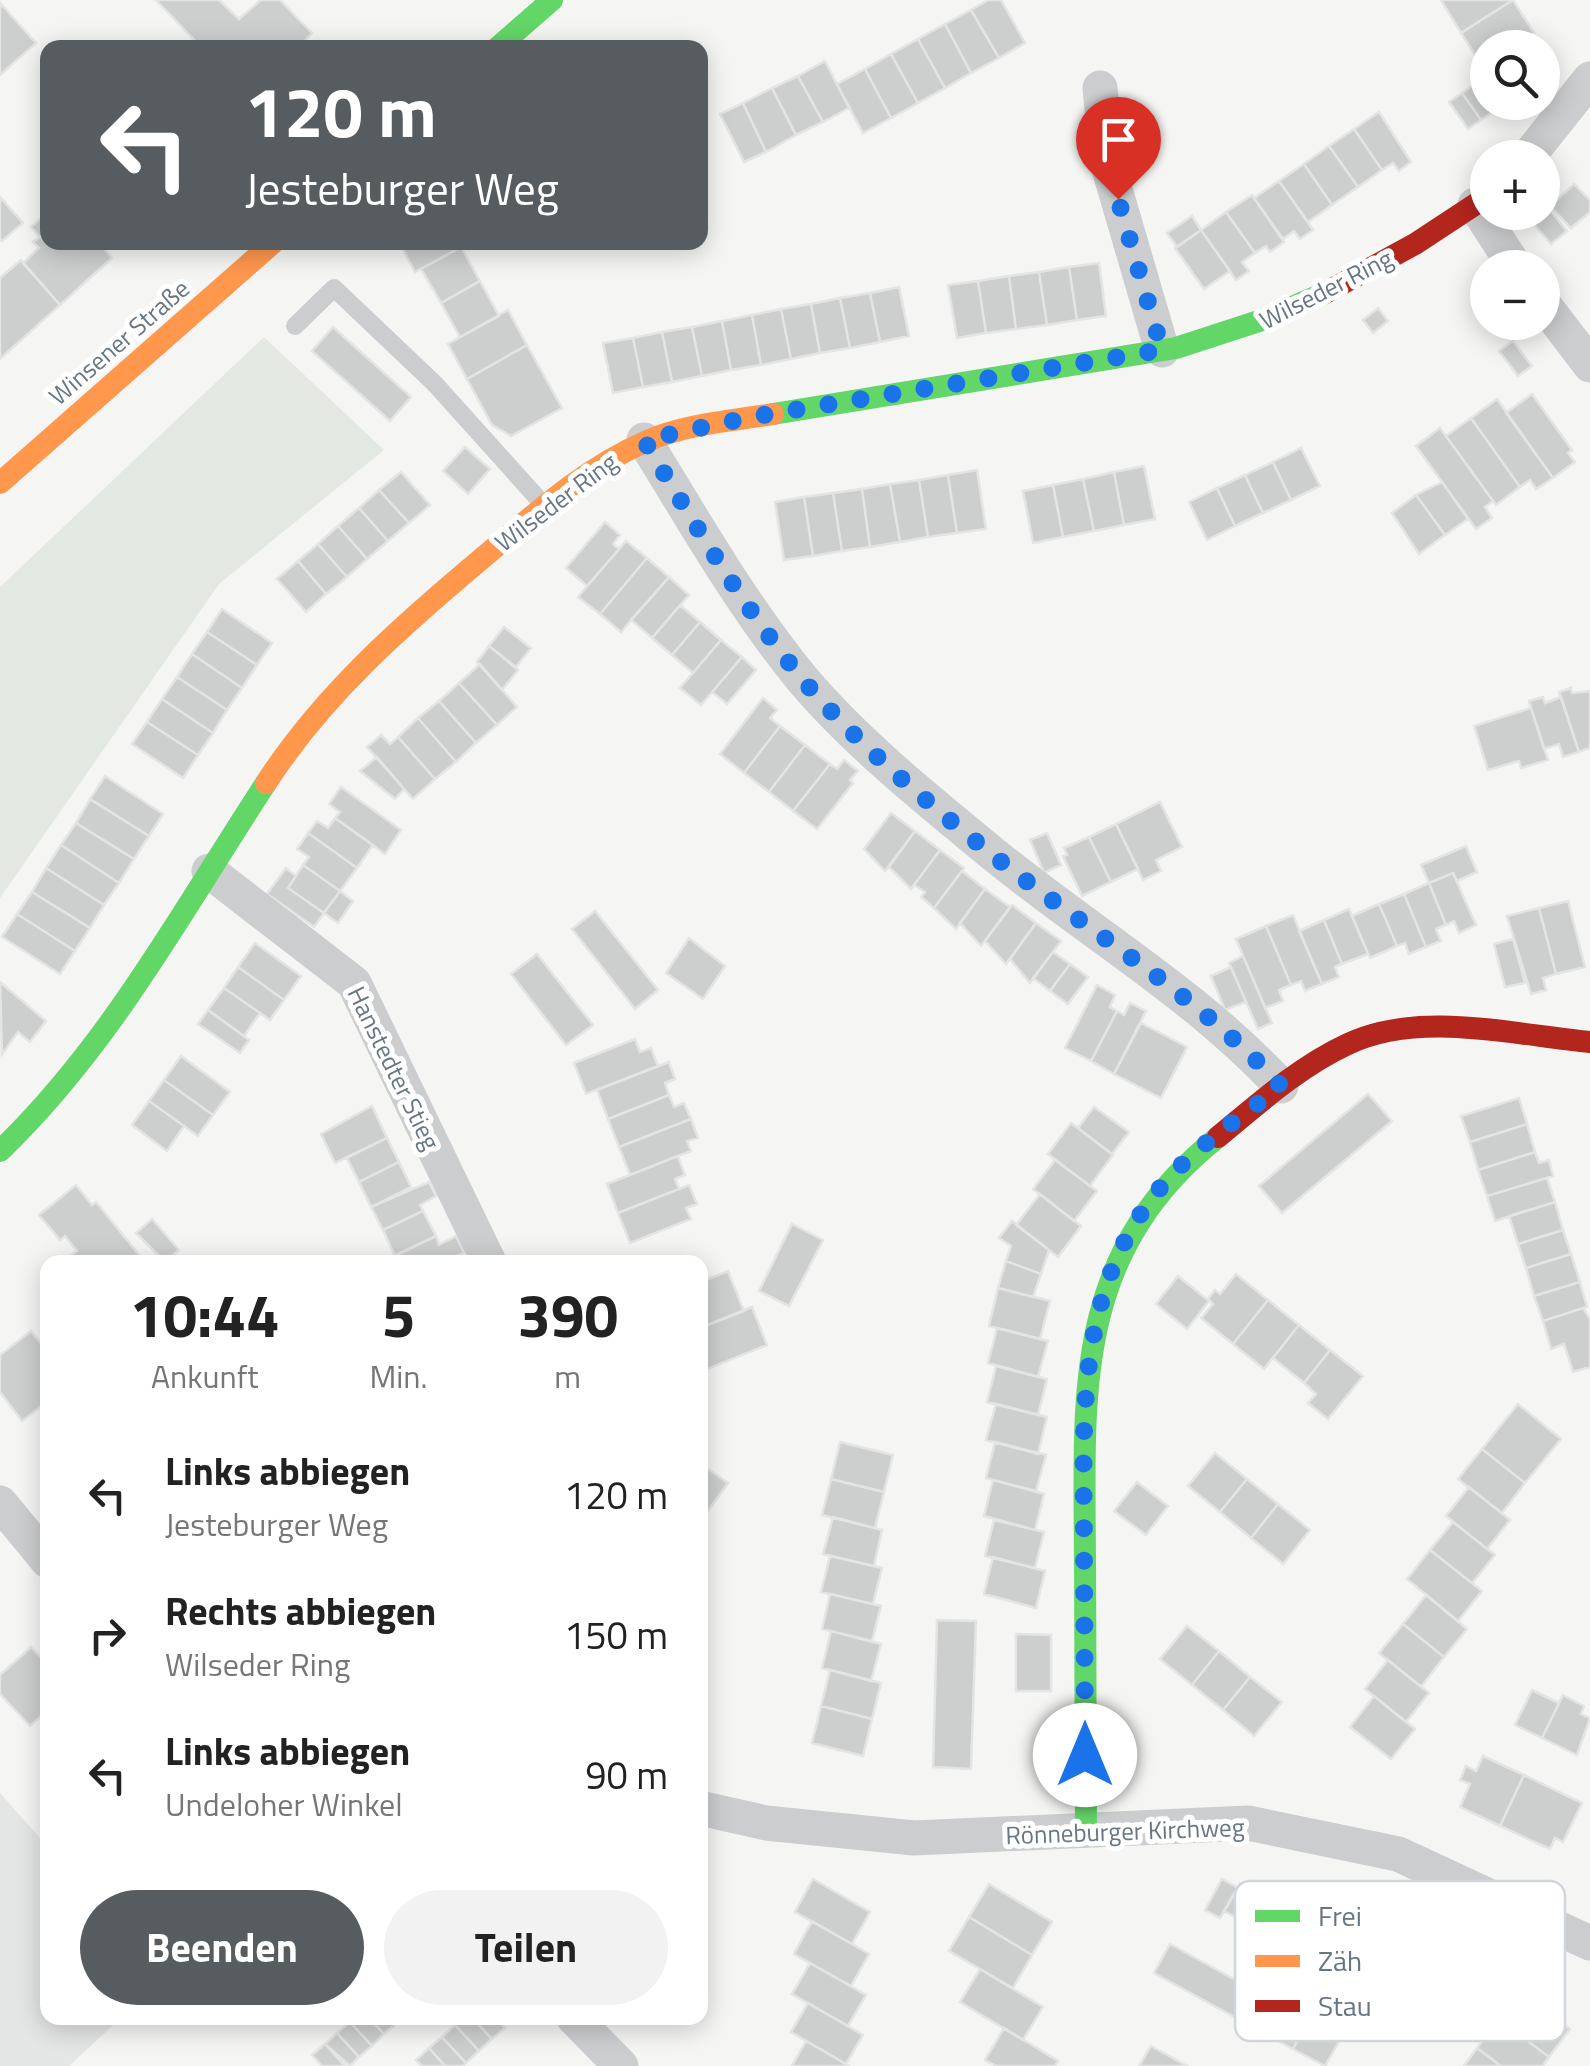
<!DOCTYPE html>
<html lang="de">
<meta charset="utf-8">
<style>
:root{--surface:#fff;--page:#f2f2f2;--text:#222;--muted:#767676;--accent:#575c60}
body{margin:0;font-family:"Titillium Web",sans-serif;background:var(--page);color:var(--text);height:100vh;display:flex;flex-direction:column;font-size:38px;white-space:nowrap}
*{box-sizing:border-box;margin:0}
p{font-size:32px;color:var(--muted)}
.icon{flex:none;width:55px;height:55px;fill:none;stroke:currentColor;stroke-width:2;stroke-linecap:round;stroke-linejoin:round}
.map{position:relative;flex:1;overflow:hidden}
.drawer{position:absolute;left:40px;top:1255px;width:668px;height:770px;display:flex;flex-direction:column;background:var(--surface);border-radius:20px;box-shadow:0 5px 25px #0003}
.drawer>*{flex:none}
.guide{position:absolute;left:40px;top:40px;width:668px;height:210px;border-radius:20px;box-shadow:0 5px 25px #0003;background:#575c60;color:#fff;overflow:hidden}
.fabs{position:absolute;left:1470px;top:30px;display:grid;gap:20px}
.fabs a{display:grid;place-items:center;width:90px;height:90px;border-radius:50%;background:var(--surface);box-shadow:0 5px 25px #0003;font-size:50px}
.pin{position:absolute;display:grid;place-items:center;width:85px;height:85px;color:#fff;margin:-102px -42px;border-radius:50% 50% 50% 0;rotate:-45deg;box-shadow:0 0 10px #0007}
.pin .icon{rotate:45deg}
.me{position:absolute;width:110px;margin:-55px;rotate:0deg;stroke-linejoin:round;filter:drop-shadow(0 0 8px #0008)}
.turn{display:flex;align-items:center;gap:35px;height:210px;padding:0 40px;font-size:45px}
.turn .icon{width:130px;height:130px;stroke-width:2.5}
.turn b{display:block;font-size:70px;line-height:85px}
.eta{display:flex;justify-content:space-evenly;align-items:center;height:170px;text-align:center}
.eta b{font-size:60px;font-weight:700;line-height:70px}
.primary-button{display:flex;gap:20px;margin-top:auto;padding:20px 40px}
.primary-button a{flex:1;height:115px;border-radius:60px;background:var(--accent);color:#fff;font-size:40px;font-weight:700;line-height:115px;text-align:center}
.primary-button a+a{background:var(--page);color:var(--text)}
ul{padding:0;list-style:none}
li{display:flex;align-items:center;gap:30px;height:140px;padding:0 40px}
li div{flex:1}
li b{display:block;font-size:38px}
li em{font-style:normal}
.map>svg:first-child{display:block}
.built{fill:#e4e5e5}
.green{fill:#e4e8e2}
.building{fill:#cdcfcf;stroke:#e4e4e4;stroke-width:2.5}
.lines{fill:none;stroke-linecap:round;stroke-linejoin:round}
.lane{stroke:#cbcdce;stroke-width:18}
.street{stroke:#cbcdce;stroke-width:35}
.fast{stroke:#63d668;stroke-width:22}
.slow{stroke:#ff974d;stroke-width:22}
.jam{stroke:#b3261e;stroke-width:22}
.route{stroke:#1a73e8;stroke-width:18;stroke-dasharray:0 32.4}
.labels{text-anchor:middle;stroke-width:10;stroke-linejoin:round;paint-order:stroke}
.street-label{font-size:25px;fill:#667683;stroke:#fff}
.key{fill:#fff;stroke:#d1d6da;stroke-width:2.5}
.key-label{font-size:28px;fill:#667683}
</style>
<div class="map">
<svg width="1590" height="2066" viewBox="0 0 1590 2066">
<rect width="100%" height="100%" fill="#f5f5f4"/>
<!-- built -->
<path class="built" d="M0,1793L47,1846L48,2018H121L69,2066H0Z"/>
<!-- green -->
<path class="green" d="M264,337L384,450L219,584L0,898V587Z"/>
<!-- building -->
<path class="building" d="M156,0H219L239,19L261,0H280L312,33L298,48H202Z
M988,0H1001L1025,43L999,58L971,10Z
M1441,0H1513L1461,33Z
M1513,0L1534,33L1511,48H1488V62L1482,66L1461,33Z
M0,3L36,43L0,75Z
M971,10L999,58L971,73L945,24Z
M945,24L971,73L945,88L918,39Z
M918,39L945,88L918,103L891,54Z
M891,54L918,103L891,118L865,69Z
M825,61L849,108L823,122L798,76Z
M865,69L891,118L863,133L837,84Z
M798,76L823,122L796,135L772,88Z
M1476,83L1495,110L1481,120L1462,93Z
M772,88L796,135L766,152L743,103Z
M1462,93L1481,120L1468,129L1449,102Z
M743,103L766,152L744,162L720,114Z
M1379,112L1411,162L1399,171L1393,163L1382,170L1354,129Z
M1354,129L1382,170L1358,187L1329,146Z
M1329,146L1358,187L1332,205L1304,164Z
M1304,164L1332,205L1308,222L1279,181Z
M1279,181L1313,230L1300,239L1294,231L1283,239L1254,198Z
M1574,184L1590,200V212L1571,228L1550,206Z
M1252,195L1284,242L1270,252L1266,246L1255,253L1226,212Z
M0,197L23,223L2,241L0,239Z
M1549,209L1567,231L1551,244L1533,223Z
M48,212V242H99L112,258L60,305L23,263L39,248L33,242L40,237L31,227Z
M1226,212L1255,253L1242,262L1249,271L1236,280L1201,230Z
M1192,216L1201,230L1177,247L1167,233Z
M1201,230L1230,271L1204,289L1175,248Z
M399,242H454L458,249L415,272Z
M461,247L480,281L441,303L421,269Z
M21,260L60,305L0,359V278Z
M1099,263L1106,316L1077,320L1069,267Z
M1069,267L1077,320L1047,325L1039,272Z
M1039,272L1047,325L1016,329L1009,276Z
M1009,276L1016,329L986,333L978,281Z
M480,281L499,316L460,337L441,303Z
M978,281L986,333L957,338L948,285Z
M899,287L909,336L880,342L870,293Z
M870,293L880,342L850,348L840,298Z
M840,298L850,348L820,353L811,304Z
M811,304L820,353L791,359L781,309Z
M1378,308L1388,321L1373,333L1363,320Z
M781,309L791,359L761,365L752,315Z
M508,310L527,345L467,379L448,344Z
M752,315L761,365L731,370L722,321Z
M722,321L731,370L702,376L692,327Z
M333,327L411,397L390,421L312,351Z
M692,327L702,376L672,382L662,332Z
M662,332L672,382L643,387L633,338Z
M633,338L643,387L613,393L603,343Z
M1513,341L1532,366L1518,376L1499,351Z
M527,345L562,408L511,436L492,425L467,379Z
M1532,394L1572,450L1568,453L1575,462L1553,478L1506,413Z
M1497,399L1553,478L1536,489L1530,480L1520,487L1471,418Z
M1471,418L1520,487L1496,505L1446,436Z
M1440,428L1493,501L1485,507L1492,518L1476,529L1416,446Z
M465,447L490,469L468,494L443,471Z
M1301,448L1320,486L1291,500L1273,462Z
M1273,462L1291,500L1263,513L1245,475Z
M1144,466L1155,519L1124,525L1114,472Z
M977,470L986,529L957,533L948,475Z
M401,472L430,505L409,523L379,490Z
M1114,472L1124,525L1094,531L1083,479Z
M948,475L957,533L928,537L919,480Z
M1245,475L1263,513L1235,526L1217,488Z
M1083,479L1094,531L1063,537L1053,485Z
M919,480L928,537L900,542L890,484Z
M1442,482L1468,519L1445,535L1416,495Z
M890,484L900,542L870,547L862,489Z
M1053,485L1063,537L1033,543L1023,491Z
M1217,488L1235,526L1207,540L1189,502Z
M862,489L870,547L842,551L833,493Z
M379,490L409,523L388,541L359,508Z
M833,493L842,551L813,556L804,497Z
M1416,495L1445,535L1419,554L1392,513Z
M804,497L813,556L784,560L775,502Z
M359,508L388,541L367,559L338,526Z
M605,522L620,535L613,544L619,549L587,586L566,568Z
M338,526L367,559L347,577L318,544Z
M626,541L647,558L600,614L578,597Z
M318,544L347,577L326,594L298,561Z
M647,558L669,577L621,632L600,614Z
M298,561L326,594L306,612L277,579Z
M669,577L689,595L652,638L631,620Z
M680,605L700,622L672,655L652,638Z
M222,609L272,643L257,665L207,632Z
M700,622L721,640L693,673L672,655Z
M504,627L531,648L516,667L489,646Z
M207,632L257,665L242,688L192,654Z
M721,640L742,657L701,705L680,688Z
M489,646L518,670L502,690L477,662Z
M192,654L242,688L227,710L177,677Z
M742,657L756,670L727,704L712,692Z
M480,664L517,707L497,725L459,683Z
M177,677L227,710L213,733L162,699Z
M459,683L497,725L476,743L439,701Z
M1571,688L1572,693L1590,691V748L1579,752L1559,692Z
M1543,697L1545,703L1561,697L1579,752L1563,757L1559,744L1544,749L1529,701Z
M763,698L777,710L770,718L780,726L744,773L720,754Z
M162,699L213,733L198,755L147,722Z
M439,701L476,743L456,762L418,718Z
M1531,708L1548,760L1521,768L1519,761L1488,770L1474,726Z
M418,718L456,762L435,779L398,737Z
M147,722L198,755L183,778L132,744Z
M780,726L805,745L769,792L744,773Z
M381,735L390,744L398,737L435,779L413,799L367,747Z
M805,745L830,764L793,811L769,792Z
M377,757L404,789L395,799L360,771Z
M844,760L858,771L850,780L853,783L817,829L793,811L830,764L837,769Z
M105,776L163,814L149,836L90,799Z
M341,787L401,830L385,854L335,818L340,812L329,804Z
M90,799L149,836L134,859L76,823Z
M1160,802L1182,847L1156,860L1161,871L1143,880L1116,824Z
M891,813L915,831L885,871L864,849Z
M335,818L373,845L357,868L308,833L317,821L328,828Z
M76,823L134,859L119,883L61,845Z
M1116,824L1138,869L1111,882L1089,837Z
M915,831L940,850L911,889L889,867Z
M308,833L357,868L340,891L303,865L309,857L297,849Z
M1047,833L1061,865L1044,873L1030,840Z
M1089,837L1111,882L1082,896L1063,856L1067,855L1064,848Z
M61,845L119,883L104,905L46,868Z
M1466,846L1477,872L1457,881L1453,873L1429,883L1421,865Z
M940,850L964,868L934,908L921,897L925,892L914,885Z
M303,865L340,891L324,913L288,888Z
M46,868L104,905L90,928L32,892Z
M286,868L296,876L288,888L324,913L314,927L267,894Z
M962,871L985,889L956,929L934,908Z
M1453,873L1476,925L1459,933L1454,921L1446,925L1429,883Z
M1429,883L1446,925L1436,929L1441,941L1426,947L1404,894Z
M985,889L1010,907L981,946L960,923Z
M340,891L353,901L338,923L324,913Z
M32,892L90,928L75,951L17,914Z
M1404,894L1426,947L1409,954L1405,943L1397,946L1379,904Z
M1568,901L1585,967L1556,974L1539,908Z
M1379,904L1397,946L1370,958L1352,916Z
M1012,905L1036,923L1006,964L985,941Z
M1539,908L1556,974L1543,978L1546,990L1531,994L1507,916Z
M1349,909L1368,954L1342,964L1324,920Z
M595,911L658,990L635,1009L572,929Z
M17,914L75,951L60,974L2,937Z
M1293,915L1322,984L1305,991L1301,981L1291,985L1266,926Z
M1324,920L1342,964L1335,967L1339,977L1322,984L1299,931Z
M1036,923L1061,941L1030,983L1010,959Z
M1266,926L1291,985L1279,990L1283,1001L1265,1008L1236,939Z
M689,938L725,966L703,999L666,973Z
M1513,939L1525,983L1505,987L1494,944Z
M255,943L301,976L284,1000L238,967Z
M1053,952L1070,964L1050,991L1033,978Z
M537,954L593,1025L566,1045L511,974Z
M1243,956L1272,1023L1258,1029L1229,963Z
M1070,964L1088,977L1068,1004L1050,991Z
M238,967L284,1000L270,1020L224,988Z
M1231,967L1246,1002L1225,1010L1211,976Z
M0,982L46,1021L30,1042L18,1032L2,1054Z
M1097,985L1115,995L1110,1007L1117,1011L1091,1061L1065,1048Z
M224,988L260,1013L244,1036L208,1010Z
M1130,1003L1146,1011L1114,1074L1091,1061L1117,1011L1124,1015Z
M208,1010L249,1040L240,1053L198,1024Z
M1141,1023L1187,1047L1161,1098L1114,1074Z
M635,1039L640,1052L651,1048L658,1066L586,1094L574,1063Z
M181,1056L230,1092L213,1115L164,1080Z
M669,1062L675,1079L665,1083L669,1095L608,1119L597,1090Z
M164,1080L213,1115L198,1136L149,1101Z
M1368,1094L1392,1121L1282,1213L1259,1186Z
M669,1095L674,1107L684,1103L691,1119L619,1147L608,1119Z
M1519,1098L1527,1124L1470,1142L1461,1116Z
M149,1101L184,1126L167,1151L132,1125Z
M372,1106L387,1138L335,1163L321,1134Z
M1094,1107L1129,1132L1112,1154L1078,1128Z
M691,1119L698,1138L687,1141L691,1151L630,1175L619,1147Z
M1071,1123L1113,1155L1090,1186L1048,1154Z
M1527,1124L1535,1152L1478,1170L1470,1142Z
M387,1138L399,1162L359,1182L347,1158Z
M1535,1152L1539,1163L1549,1160L1553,1176L1487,1196L1478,1170Z
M678,1156L685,1175L675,1179L679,1189L618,1213L607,1184Z
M1055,1160L1097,1191L1074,1221L1033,1189Z
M399,1162L411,1187L371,1207L359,1182Z
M1547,1178L1555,1202L1495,1221L1487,1196Z
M429,1182L436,1196L420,1205L423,1211L383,1230L371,1207Z
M76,1185L92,1205L96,1202L140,1256L132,1262H77L71,1255L77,1251L65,1236L60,1240L39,1215Z
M689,1185L697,1204L686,1208L691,1219L630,1243L618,1213Z
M1040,1194L1081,1226L1058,1257L1016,1225Z
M1555,1202L1563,1230L1518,1244L1509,1216Z
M423,1211L436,1236L395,1256L383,1230Z
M152,1219L179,1250L165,1262L136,1233Z
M1012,1221L1049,1250L1041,1274L1006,1261L1011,1246L999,1238Z
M792,1224L823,1240L789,1306L759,1291Z
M1563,1230L1571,1254L1526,1268L1518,1244Z
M436,1236L439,1245L456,1236L464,1253L444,1262H381Z
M1571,1254L1580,1282L1534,1296L1526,1268Z
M1006,1261L1041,1274L1033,1297L998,1288Z
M728,1271L744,1311L700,1328V1282Z
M1236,1274L1268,1300L1233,1344L1201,1318L1213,1304L1208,1299L1215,1290L1220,1294Z
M1178,1276L1209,1301L1187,1329L1156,1304Z
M1580,1282L1587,1307L1543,1321L1534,1296Z
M998,1288L1050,1301L1040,1339L989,1326Z
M1268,1300L1299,1325L1264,1369L1233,1344Z
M752,1307L767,1345L700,1372V1328Z
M1583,1308L1590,1319V1367L1573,1372L1564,1344L1551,1349L1543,1321Z
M1299,1325L1330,1350L1304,1383L1273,1358Z
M997,1328L1048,1341L1038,1377L988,1363Z
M31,1331L48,1352V1401L22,1421L0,1392V1355Z
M1330,1350L1363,1376L1328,1419L1308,1403L1316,1394L1304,1383Z
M996,1366L1047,1379L1038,1415L987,1402Z
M996,1404L1047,1417L1038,1454L986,1440Z
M1518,1404L1561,1439L1525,1483L1482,1449Z
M840,1442L893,1455L884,1492L831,1479Z
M995,1442L1046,1455L1036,1491L986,1478Z
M1482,1449L1525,1483L1502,1513L1458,1479Z
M1215,1453L1247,1479L1220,1512L1188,1486Z
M700,1463L728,1483L700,1522Z
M831,1479L884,1492L875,1528L822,1515Z
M1247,1479L1278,1504L1251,1538L1220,1512Z
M993,1480L1044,1494L1035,1530L984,1516Z
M1137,1482L1168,1506L1146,1535L1114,1511Z
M1469,1487L1510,1520L1487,1549L1446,1516Z
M1278,1504L1310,1530L1283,1564L1251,1538Z
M833,1517L882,1530L874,1566L823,1554Z
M994,1520L1044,1532L1035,1568L985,1556Z
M1453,1522L1495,1555L1472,1583L1430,1550Z
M1430,1550L1482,1591L1458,1621L1407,1579Z
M830,1556L882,1568L873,1604L821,1592Z
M993,1557L1045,1571L1036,1608L984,1594Z
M830,1594L881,1606L872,1641L822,1629Z
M1426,1595L1467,1629L1444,1657L1403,1624Z
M937,1620L976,1621L971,1769L933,1767Z
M1403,1624L1444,1657L1421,1687L1379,1653Z
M1187,1626L1219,1651L1192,1685L1160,1659Z
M831,1631L881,1644L871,1681L822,1668Z
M1016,1634L1051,1635V1691H1016Z
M31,1647L48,1665V1710L30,1726L0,1694V1675Z
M1219,1651L1250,1677L1223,1710L1192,1685Z
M1388,1660L1429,1693L1406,1722L1365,1689Z
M830,1670L881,1683L872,1719L821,1706Z
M1250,1677L1282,1702L1254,1736L1223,1710Z
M1532,1690L1559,1703L1542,1738L1515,1725Z
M1563,1695L1584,1706L1581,1714L1590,1718L1577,1755L1542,1738Z
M1374,1696L1415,1729L1391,1759L1350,1727Z
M821,1706L872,1719L863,1756L812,1743Z
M1483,1756L1524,1775L1500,1826L1460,1807L1470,1784L1460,1780L1466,1766L1476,1771Z
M1524,1775L1582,1803L1563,1842L1555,1838L1550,1849L1500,1826Z
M813,1879L870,1912L852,1944L795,1912Z
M1222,1879L1238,1888L1220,1918L1205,1910Z
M1240,1883L1256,1893L1241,1920L1224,1911Z
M989,1884L1052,1922L1032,1955L969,1917Z
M969,1917L1032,1955L1013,1988L949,1951Z
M812,1921L869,1954L851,1986L794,1954Z
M1170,1944L1308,2020L1293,2049L1154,1973Z
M810,1963L866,1995L848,2026L792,1994Z
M980,1969L1043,2007L1023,2040L960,2002Z
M1520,1991L1570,2029L1549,2057L1498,2019Z
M808,2003L863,2035L846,2064L791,2032Z
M354,2018H369L384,2034L372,2046L350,2022Z
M369,2018H392L397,2023L384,2034Z
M463,2018H472L492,2039L479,2051L455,2025Z
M472,2018H496L505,2028L492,2039Z
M1498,2019L1549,2057L1543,2066H1501L1477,2048Z
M1308,2020L1341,2038L1325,2066L1293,2049Z
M350,2022L372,2046L359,2057L337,2033Z
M455,2025L479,2051L466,2063L442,2037Z
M1004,2028L1058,2061L1055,2066H996L985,2060Z
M337,2033L359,2057L350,2066L325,2044Z
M442,2037L466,2063L463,2066H445L429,2048Z
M806,2041L846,2064L849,2066H792Z
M325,2044L345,2066H322L312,2055Z
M1151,2046L1187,2066H1139Z
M429,2048L445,2066H422L416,2060Z
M1477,2048L1501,2066H1464Z"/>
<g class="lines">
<!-- lane -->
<path class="lane" d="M295,326L334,288L435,384L542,503"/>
<!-- street -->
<path class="street" d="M1100,88L1107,162L1162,350
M1527,158L1590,79
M1475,205L1516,268
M1542,302L1590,365
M644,440C694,521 742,606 803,680C854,740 920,794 981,844C1080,927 1193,991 1281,1086
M209,871L354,983L489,1262
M0,1503L48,1561
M700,1808L766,1823L914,1838L1248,1823L1398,1854L1590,1943
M574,2018L621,2066"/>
<!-- fast -->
<path class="fast" d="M497,48L552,0
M773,414L1176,348L1259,321L1325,293
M0,1151C111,1044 182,911 266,783
M1086,1833C1086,1742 1085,1650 1085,1559C1084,1390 1073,1253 1218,1137"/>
<!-- slow -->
<path class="slow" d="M0,483L274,242
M266,783C324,693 405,623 486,555C537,512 585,468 647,441C686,424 731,421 773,414"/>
<!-- jam -->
<path class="jam" d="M1325,293L1415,244L1488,196
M1218,1137C1258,1104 1300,1066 1348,1044C1420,1010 1514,1035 1590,1042"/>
</g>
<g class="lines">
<!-- route -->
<path class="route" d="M1085,1755C1085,1682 1084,1609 1084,1535C1083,1414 1077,1288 1160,1188C1193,1148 1240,1118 1281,1086C1200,998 1098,937 1004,864C935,809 860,747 803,680C742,606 694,522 644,440L751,417L1162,350L1118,199"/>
</g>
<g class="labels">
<!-- street labels -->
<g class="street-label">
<text transform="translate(1326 289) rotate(-27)" y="9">Wilseder Ring</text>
<text transform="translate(119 342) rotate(-41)" y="9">Winsener Straße</text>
<text transform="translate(556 502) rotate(-37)" y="9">Wilseder Ring</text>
<text transform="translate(394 1068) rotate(64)" y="9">Hanstedter Stieg</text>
<text transform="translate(1125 1831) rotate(-2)" y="9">Rönneburger Kirchweg</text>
</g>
</g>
<!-- legend -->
<rect x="1235" y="1881" width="330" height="160" rx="15" class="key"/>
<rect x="1255" y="1910" width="45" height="12" fill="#63d668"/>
<rect x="1255" y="1955" width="45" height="12" fill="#ff974d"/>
<rect x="1255" y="2000" width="45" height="12" fill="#b3261e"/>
<g class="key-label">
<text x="1318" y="1926">Frei</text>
<text x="1318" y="1971">Zäh</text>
<text x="1318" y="2016">Stau</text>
</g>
</svg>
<div class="fabs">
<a><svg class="icon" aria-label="search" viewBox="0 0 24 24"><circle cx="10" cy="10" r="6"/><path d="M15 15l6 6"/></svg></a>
<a>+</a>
<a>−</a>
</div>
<div class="pin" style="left:1118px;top:199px;background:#d93025"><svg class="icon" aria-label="arrive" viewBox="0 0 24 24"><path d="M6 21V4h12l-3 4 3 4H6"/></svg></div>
<svg class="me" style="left:1085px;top:1755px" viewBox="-20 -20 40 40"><circle r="19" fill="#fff"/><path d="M0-13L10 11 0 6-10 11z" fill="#1a73e8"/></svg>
<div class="guide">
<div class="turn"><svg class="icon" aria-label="left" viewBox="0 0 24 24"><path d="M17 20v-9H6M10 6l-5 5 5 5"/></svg><div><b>120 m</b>Jesteburger Weg</div></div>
</div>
<section class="drawer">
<div class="eta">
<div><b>10:44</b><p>Ankunft</p></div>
<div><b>5</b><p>Min.</p></div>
<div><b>390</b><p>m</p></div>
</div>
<ul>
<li><svg class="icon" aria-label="left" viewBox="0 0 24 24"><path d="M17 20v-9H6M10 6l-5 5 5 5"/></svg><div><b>Links abbiegen</b><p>Jesteburger Weg</p></div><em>120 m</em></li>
<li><svg class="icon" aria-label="right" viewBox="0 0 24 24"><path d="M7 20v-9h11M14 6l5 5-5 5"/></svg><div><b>Rechts abbiegen</b><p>Wilseder Ring</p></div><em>150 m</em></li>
<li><svg class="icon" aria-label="left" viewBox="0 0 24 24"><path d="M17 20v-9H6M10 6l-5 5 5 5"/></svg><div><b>Links abbiegen</b><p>Undeloher Winkel</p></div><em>90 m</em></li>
</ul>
<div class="primary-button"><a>Beenden</a><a>Teilen</a></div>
</section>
</div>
